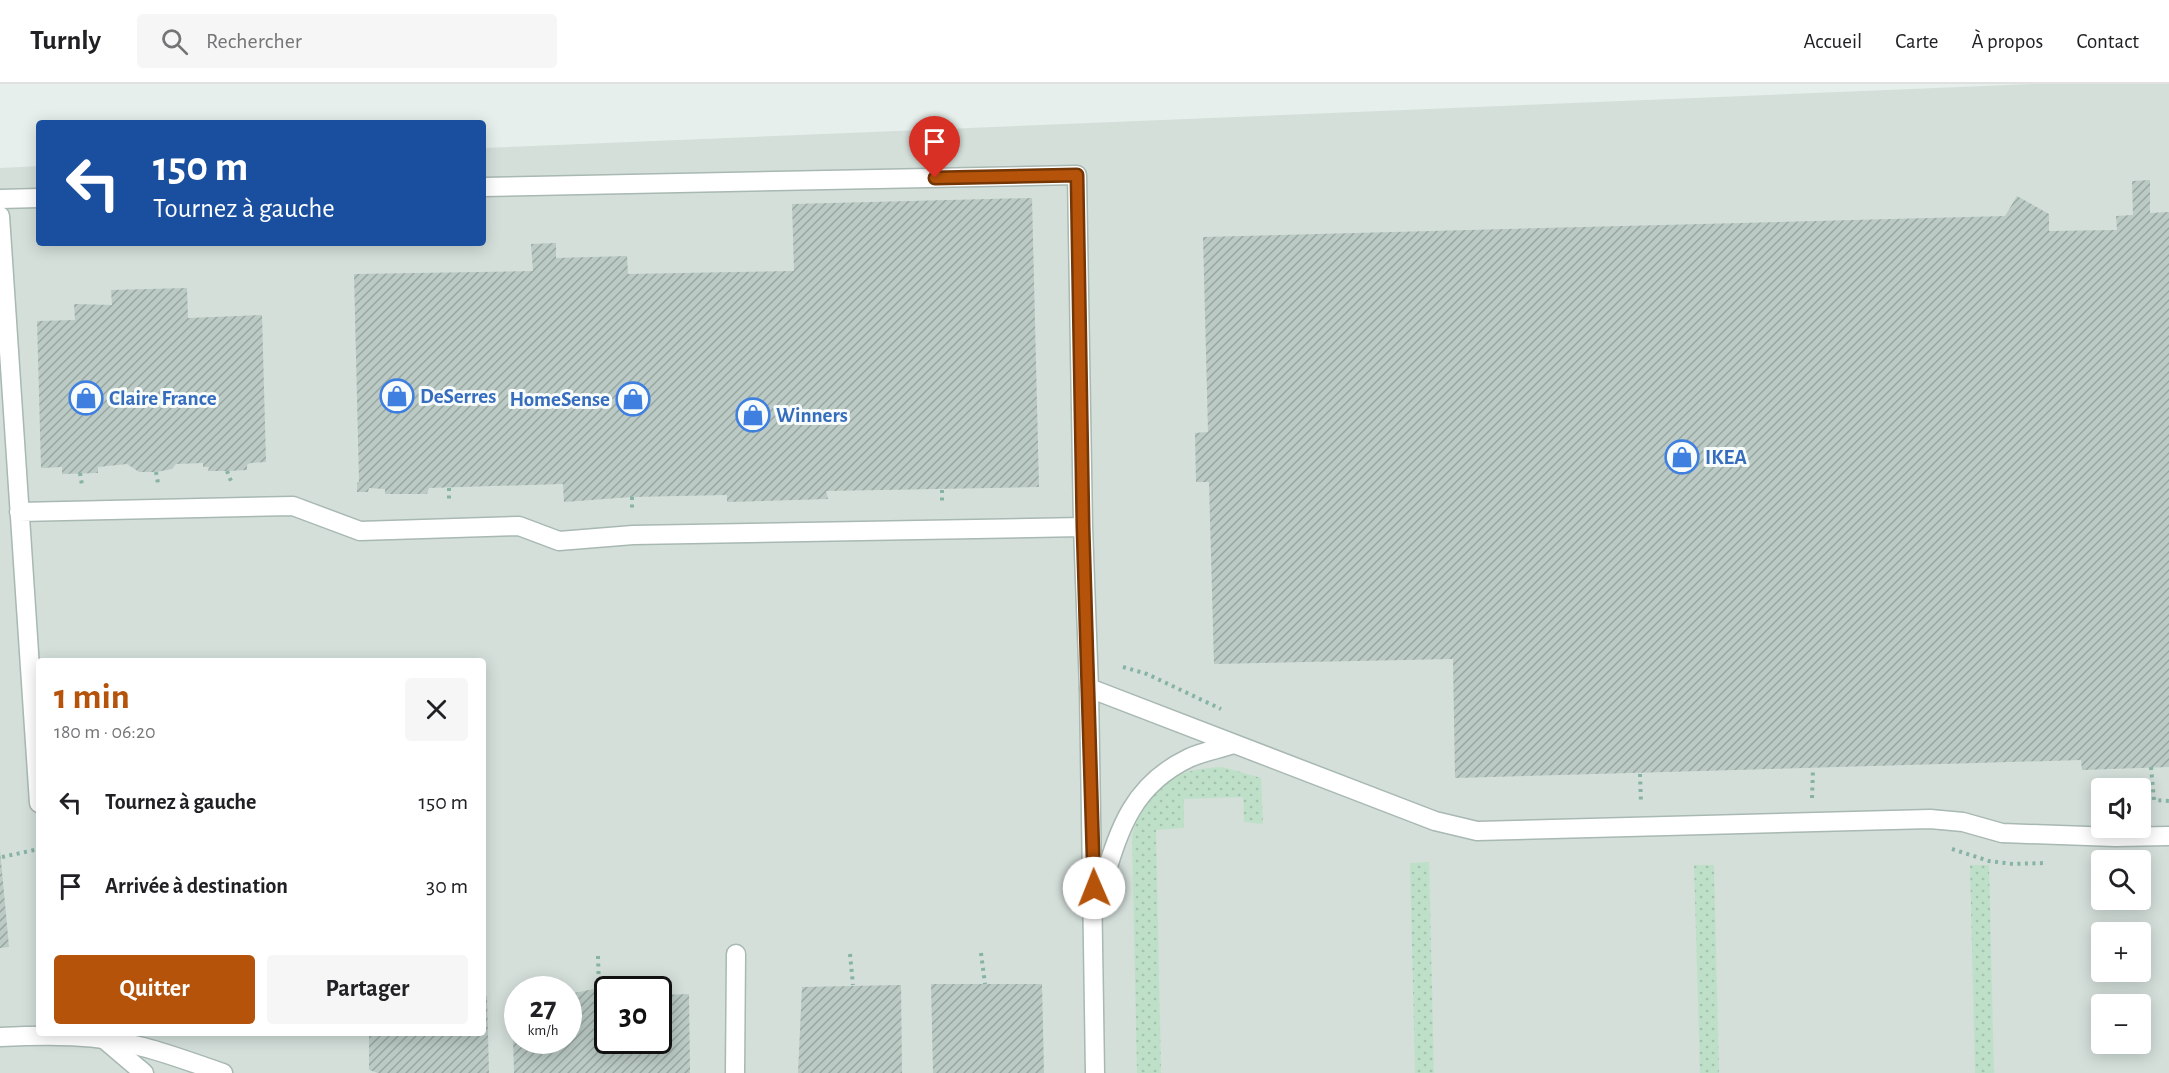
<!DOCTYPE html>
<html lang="fr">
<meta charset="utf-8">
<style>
:root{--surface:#fff;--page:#f6f6f6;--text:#202124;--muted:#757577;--line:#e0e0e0;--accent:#b45309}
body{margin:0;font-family:"Alegreya Sans",sans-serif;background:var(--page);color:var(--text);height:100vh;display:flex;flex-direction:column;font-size:22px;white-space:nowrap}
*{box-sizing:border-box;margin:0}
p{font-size:20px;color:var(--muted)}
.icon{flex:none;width:33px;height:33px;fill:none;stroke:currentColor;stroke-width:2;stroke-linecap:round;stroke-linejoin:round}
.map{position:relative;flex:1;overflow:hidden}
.details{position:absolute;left:36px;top:574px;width:450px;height:378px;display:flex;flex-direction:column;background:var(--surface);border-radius:6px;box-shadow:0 3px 15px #0003}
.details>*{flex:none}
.guide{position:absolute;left:36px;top:36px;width:450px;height:126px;border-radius:6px;box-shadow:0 3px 15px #0003;background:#1a4fa0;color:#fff;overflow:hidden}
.tools{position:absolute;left:2091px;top:694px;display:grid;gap:12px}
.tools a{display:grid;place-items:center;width:60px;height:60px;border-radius:6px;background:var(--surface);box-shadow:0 3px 15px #0003;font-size:30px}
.speed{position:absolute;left:504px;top:892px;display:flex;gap:12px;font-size:30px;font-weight:700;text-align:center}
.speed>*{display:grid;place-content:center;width:78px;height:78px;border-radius:50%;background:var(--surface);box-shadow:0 3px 15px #0003;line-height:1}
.speed small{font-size:15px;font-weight:400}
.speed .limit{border:3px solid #111;border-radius:9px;background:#fff;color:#111}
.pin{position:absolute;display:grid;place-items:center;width:51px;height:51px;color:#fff;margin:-62px -26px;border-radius:50% 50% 50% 0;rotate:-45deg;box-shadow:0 0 6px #0007}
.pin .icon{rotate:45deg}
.me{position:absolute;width:66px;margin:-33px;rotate:359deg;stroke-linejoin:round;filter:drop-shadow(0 0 4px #0008)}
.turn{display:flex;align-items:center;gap:21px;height:126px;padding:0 18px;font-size:27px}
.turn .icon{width:78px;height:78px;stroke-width:2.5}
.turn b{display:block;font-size:42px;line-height:51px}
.round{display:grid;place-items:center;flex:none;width:63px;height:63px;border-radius:6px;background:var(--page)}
.headline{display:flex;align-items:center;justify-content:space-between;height:102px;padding:0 18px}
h1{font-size:36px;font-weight:700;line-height:45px;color:var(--accent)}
.cta{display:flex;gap:12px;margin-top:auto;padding:12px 18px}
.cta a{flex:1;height:69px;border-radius:6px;background:var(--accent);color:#fff;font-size:24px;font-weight:700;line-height:69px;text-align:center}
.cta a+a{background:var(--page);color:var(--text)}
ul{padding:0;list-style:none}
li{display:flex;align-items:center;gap:18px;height:84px;padding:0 18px}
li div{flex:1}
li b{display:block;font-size:22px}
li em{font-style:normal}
header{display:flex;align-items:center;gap:36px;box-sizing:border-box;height:84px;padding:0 30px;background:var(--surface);border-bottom:2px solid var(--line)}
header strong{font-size:28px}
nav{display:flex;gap:33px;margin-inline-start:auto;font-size:21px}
.search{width:420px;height:54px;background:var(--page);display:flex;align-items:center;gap:15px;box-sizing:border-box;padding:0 21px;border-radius:6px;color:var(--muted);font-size:22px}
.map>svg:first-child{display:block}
.built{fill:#d4dfda;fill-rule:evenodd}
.grass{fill:url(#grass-dots)}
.building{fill:url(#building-hatch)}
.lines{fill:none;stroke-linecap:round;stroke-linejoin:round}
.lane-casing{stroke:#a8b8b2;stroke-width:21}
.street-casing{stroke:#a8b8b2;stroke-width:21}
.path{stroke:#86b3a5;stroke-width:4;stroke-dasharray:3 4.5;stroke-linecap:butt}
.lane{stroke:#fff;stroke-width:18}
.street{stroke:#fff;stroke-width:18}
.route-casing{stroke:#753606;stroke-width:15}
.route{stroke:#b45309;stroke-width:10}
.labels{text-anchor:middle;stroke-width:6;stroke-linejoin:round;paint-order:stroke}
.shop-label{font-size:21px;font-weight:bold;fill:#366cbe;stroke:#f7fbf9;text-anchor:start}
</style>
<header>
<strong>Turnly</strong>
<div class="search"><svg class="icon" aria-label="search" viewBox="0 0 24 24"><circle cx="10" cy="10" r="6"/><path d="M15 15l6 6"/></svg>Rechercher</div>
<nav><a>Accueil</a><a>Carte</a><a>À propos</a><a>Contact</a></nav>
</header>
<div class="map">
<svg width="2169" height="989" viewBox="0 0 2169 989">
<defs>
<pattern id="grass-dots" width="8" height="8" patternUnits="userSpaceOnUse" patternTransform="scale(1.5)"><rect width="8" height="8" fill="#bfe0c8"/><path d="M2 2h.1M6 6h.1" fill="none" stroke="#a4c1ad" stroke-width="1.8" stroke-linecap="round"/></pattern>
<pattern id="building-hatch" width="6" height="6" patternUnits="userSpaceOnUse" patternTransform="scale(1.5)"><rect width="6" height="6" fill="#bbcac4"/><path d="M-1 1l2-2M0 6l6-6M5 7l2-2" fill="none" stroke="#98a6a0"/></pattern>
</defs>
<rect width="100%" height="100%" fill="#e6efeb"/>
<!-- built -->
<path class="built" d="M2032,0H2169V989H0V84L39,82V159H483V64ZM39,578H483V950H39ZM2102,705H2140V744H2102ZM2102,777H2140V816H2102ZM2102,849H2140V888H2102ZM518,906H568V957H518ZM608,906H658V957H608ZM2102,921H2140V960H2102Z"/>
<!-- grass -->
<path class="grass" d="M1223,683L1261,694L1263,740L1244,738L1243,713L1184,715V744L1156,746L1161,989H1137L1132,752C1145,702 1172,685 1223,683Z
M1429,778L1434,989H1415L1410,779Z
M1694,781H1714L1719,989H1700Z
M1970,781H1989L1994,989H1975Z"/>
<!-- building -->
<path class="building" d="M2150,96V129L2169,128V683L2082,686L2081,676L1455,694L1453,575L1214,580L1209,398H1196L1195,349L1208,348L1203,153L2005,132L2017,112L2049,130V147L2117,146L2116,132L2133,131L2132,97Z
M1032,114L1039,403L826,407L828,415L727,418V411L632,413L564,418L563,400L429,404L427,410H385V405L369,404L368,408H357V399L359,398L354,190L533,187L531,160L556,159V174L627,172L628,190L794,187L792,120Z
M187,204L188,234L262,231L266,378L250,379L247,381V386L227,387H208L209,383H203V379L176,380L172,385L156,388H139L127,380L98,383V389L62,390V383L41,384L37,237L75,236L74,220L112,221L111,206Z
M0,766L9,863L0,864Z
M931,900H1042L1044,989H933Z
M901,901L902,989H798L802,903Z
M599,904L608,905V957H658V911L689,910L690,989H514L512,916H518V957H568V913H573L574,909Z
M483,912H487L489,989H378L369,986V950H483Z"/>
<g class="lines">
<!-- lane casing -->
<g class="lane-casing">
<path id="lane" d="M483,103L1077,91L1083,443L1089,604L1435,737L1477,747L1930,735L1963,738L2002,749L2115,753L2169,752
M0,115L39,114
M0,132L39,719
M19,428L293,422L360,447L519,442L559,457L633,451L1083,443
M1094,827C1116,762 1122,706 1189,674C1202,668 1219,665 1233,660
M105,956L144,989
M735,989L736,870"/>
</g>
<!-- street casing -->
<g class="street-casing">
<path id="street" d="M1089,604L1095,989
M0,953C48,951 97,950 143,963C170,970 196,980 223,989"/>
</g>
<!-- path -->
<path class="path" d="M227,387L231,397
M156,388L158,399
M80,389L82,401
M449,404V418
M942,406V420
M632,413V427
M1123,583L1147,590L1221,625
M2151,683L2154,716L2169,717
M1640,690L1641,719
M1812,714L1813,685
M1952,765L1989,777L2013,780L2044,779
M2,773L39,765
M981,869L985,900
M850,870L853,901
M598,872L599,904"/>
<!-- lane -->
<use href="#lane" class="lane"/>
<!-- street -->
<use href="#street" class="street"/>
</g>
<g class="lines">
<!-- route casing -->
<g class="route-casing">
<path id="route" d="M935,94L1077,91L1083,443L1094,804"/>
</g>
<!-- route -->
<use href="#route" class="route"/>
</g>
<!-- icons -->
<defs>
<g id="shop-ring" transform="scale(1.725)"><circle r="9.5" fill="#f7fbf9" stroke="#3f7fe0" stroke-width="1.5"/><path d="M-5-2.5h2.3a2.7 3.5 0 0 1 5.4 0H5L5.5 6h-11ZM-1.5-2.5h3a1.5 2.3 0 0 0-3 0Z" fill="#3f7fe0"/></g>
</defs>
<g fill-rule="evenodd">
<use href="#shop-ring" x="397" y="312"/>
<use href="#shop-ring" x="86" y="314"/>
<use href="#shop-ring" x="633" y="315"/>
<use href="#shop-ring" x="753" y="331"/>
<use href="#shop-ring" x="1682" y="373"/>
</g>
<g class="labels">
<!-- shop labels -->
<g class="shop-label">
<text x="420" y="319">DeSerres</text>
<text x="109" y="321">Claire France</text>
<text x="610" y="322" text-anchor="end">HomeSense</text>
<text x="776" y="338">Winners</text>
<text x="1705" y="380">IKEA</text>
</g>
</g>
</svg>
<div class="tools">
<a><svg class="icon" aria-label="sound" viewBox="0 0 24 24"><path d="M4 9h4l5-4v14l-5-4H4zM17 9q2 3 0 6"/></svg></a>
<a><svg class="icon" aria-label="search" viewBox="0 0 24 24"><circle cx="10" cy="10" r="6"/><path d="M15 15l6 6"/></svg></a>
<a>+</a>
<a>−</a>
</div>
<div class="speed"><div>27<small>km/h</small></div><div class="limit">30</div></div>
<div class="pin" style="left:935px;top:94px;background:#d93025"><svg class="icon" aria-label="arrive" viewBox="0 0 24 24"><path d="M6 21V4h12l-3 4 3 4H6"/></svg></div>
<svg class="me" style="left:1094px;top:804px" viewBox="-20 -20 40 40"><circle r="19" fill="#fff"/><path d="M0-13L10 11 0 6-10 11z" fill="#b45309"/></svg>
<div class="guide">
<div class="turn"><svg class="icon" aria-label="left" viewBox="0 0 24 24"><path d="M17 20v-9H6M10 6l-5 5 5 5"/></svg><div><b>150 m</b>Tournez à gauche</div></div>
</div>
<section class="details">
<div class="headline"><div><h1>1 min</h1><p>180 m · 06:20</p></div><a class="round"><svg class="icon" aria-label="close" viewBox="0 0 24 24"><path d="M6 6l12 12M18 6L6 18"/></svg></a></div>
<ul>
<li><svg class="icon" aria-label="left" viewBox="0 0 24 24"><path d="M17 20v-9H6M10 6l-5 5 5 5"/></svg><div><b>Tournez à gauche</b></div><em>150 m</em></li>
<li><svg class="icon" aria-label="arrive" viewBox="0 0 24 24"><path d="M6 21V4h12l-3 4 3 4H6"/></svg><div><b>Arrivée à destination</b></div><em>30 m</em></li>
</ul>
<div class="cta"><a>Quitter</a><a>Partager</a></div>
</section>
</div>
